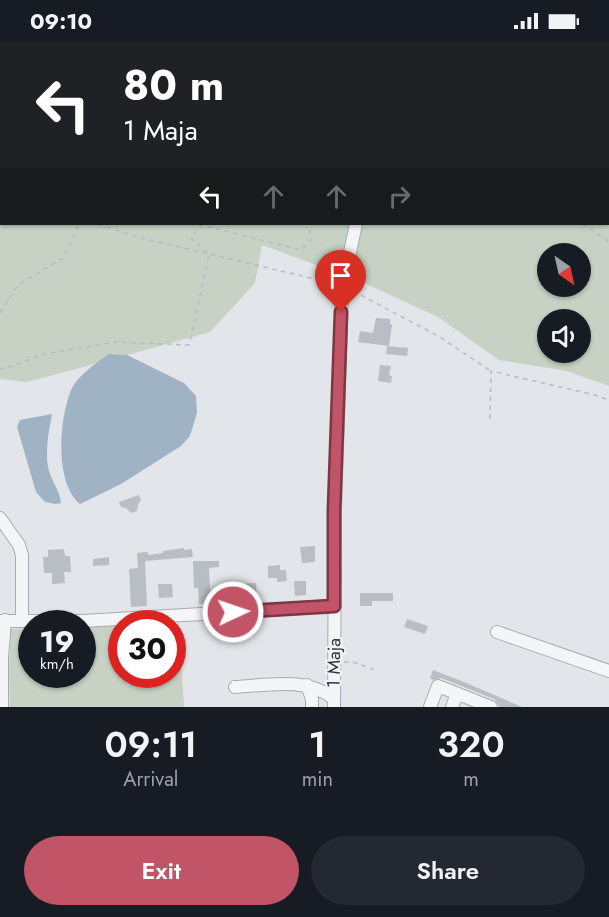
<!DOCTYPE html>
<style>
:root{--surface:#171b24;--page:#242831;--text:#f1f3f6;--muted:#9ea1a6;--accent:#c15466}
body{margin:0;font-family:Jost,sans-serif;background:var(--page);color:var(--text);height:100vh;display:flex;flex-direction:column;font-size:22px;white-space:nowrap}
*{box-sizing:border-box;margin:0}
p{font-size:20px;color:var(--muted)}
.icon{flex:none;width:33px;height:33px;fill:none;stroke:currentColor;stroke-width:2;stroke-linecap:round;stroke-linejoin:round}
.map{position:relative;height:665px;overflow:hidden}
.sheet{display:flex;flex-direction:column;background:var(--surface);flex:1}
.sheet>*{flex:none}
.hud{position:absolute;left:0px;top:0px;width:609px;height:183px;box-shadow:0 2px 4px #0004;background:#202124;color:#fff;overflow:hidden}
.needle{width:39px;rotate:146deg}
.fabs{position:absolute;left:537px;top:201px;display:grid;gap:12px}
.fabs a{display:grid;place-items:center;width:54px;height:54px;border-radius:50%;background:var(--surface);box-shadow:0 2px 4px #0004;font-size:30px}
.speed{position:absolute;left:18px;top:568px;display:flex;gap:12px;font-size:30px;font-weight:700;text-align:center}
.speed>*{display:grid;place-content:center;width:78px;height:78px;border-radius:50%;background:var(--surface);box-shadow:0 2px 4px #0004;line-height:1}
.speed small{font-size:15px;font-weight:400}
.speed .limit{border:9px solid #d22;background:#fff;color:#111}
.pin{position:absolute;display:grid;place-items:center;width:51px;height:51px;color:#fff;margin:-62px -26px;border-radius:50% 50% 50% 0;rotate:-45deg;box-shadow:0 0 6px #0007}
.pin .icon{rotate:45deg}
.me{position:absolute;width:66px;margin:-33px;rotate:87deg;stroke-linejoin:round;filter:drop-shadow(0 0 4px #0008)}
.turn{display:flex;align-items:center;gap:21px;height:126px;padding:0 24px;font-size:27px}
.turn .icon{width:78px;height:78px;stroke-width:2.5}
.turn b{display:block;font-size:42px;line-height:51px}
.lanes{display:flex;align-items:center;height:57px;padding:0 24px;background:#0003;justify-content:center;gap:30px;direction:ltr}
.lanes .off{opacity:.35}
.eta{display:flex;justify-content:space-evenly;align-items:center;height:102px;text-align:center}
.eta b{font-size:36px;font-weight:600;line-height:42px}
.action{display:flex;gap:12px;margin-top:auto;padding:12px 24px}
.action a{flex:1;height:69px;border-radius:36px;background:var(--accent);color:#fff;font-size:24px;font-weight:600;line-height:69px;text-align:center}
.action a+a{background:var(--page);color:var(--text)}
.status{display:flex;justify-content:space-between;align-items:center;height:42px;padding:0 30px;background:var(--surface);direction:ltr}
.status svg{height:16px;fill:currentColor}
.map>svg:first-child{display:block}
.green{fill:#c7d2c4;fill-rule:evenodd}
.water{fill:#a0b3c5}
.building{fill:#b9bec5}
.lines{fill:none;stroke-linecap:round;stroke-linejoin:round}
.minor-casing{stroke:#a7acb3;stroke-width:14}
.path{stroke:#b8bbc0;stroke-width:1.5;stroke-dasharray:4.5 4.5;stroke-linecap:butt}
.minor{stroke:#f4f5f7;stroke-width:12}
.route-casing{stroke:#7d3742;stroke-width:15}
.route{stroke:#c15466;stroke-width:10}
.labels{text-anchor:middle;stroke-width:4.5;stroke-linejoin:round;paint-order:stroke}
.street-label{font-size:18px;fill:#2b333f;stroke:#f1f3f6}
</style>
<div class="status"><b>09:10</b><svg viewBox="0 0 49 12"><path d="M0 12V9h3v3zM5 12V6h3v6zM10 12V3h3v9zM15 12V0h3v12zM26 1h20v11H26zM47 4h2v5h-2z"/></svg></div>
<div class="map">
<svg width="609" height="665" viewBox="0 0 609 665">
<rect width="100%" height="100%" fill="#e2e5e9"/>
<!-- green -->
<path class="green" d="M0,0H609V344L567,329L499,318L438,275L362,240L262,203L255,241L210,290L127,313L109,312L94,322L27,340L0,337ZM2,2H608V182H2ZM548,212H580V244H548ZM548,278H580V310H548Z
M172,582H179L184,665H10L9,628L11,587L31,586L32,633H82L83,585L121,583L122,633H172Z"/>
<!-- water -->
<path class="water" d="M109,312L127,313L184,341L196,354L197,371L190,394L181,404L121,442L80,462C54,440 59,375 72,346C78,334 98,319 109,312Z
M52,372C49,389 45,407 48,425C50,437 60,448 61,461L55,462L45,460L36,450L17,385L20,378Z"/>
<!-- building -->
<path class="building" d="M376,276L390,277V282L392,283L389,304L358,300L360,289L373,291Z
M387,304L408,306L407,314L386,312Z
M380,323L391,324L389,333L392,334L391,341L378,339Z
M139,453L141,458L138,462L137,469L131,471L126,466L121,465L119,460Z
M315,504V520L302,521L300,505Z
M184,506V508L192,507L193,515L145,519L147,564L131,565L129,527L138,526L137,511L148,510V513L163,511V509Z
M64,507L65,514H70L71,530H64L65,541L52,542V531H44L43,515H48V508Z
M109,515V523L93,524V517Z
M193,519H219V525L209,526L210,548H222V561L199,562L198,546H194Z
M280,523V528H286L287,539L277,540V536H268V524Z
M294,539H306V553L295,554Z
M256,541L257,555L241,556L240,542Z
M158,542H172L173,555L159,556Z
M360,551H393V559H372V564H360Z
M407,577L428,584L425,592L404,585Z
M433,628L464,640L522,665H500L494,657L441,636L433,638L430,636Z"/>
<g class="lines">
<!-- minor casing -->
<g class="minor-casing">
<path id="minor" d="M0,476L19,503L22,513V579
M0,579H83L335,564
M497,590L609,629
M307,643L312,657V665
M235,645C269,643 305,635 333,656
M2,665V616L5,578
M334,665L335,469L342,248L356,182
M430,665L438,644L491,665
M452,665L457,652"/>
</g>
<!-- path -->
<path class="path" d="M287,0L288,2
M344,0V2
M355,0L357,2
M95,2L111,0
M379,2V0
M0,14H2
M0,149H2
M98,182L137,195L332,241
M582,182L609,200
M353,249L440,295L491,329
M0,271L18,243L63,216L76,190L78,182
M0,326L4,327L44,312L116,300L189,303L209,212L191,196L201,183L301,208L311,198L309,182
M490,377L491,329L595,353L609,358
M344,620H353L375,628"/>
<!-- minor -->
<use href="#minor" class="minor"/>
</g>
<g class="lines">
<!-- route casing -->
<g class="route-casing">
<path id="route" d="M233,570L334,564V469L341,270"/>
</g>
<!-- route -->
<use href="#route" class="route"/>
</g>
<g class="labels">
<!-- street labels -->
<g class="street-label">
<text transform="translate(334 621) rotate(-89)" y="6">1 Maja</text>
</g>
</g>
</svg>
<div class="fabs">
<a><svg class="needle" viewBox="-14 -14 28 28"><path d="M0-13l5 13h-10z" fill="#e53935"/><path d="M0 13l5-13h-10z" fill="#9ea1a6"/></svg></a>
<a><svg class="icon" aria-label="sound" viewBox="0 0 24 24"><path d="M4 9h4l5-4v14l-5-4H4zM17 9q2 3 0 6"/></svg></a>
</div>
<div class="speed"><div>19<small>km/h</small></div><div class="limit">30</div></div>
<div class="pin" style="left:341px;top:270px;background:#d93025"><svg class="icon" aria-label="arrive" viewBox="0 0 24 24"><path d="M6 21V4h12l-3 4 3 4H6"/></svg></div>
<svg class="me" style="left:233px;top:570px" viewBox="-20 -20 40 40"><circle r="17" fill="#c15466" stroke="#fff" stroke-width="3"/><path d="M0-11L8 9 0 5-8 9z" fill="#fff"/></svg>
<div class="hud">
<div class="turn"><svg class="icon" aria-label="left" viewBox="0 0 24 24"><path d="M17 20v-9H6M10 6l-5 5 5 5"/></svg><div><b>80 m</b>1 Maja</div></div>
<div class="lanes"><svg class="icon" aria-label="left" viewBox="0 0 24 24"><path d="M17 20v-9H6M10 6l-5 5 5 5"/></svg><svg class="icon off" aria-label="ahead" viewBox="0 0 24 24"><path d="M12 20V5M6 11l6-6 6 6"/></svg><svg class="icon off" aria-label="ahead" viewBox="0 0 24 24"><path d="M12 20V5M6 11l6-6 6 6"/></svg><svg class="icon off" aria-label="right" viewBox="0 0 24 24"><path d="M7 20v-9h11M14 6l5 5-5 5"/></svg></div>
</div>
</div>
<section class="sheet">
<div class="eta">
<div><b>09:11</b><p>Arrival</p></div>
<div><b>1</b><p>min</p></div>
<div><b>320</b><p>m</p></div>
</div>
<div class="action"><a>Exit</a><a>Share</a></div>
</section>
